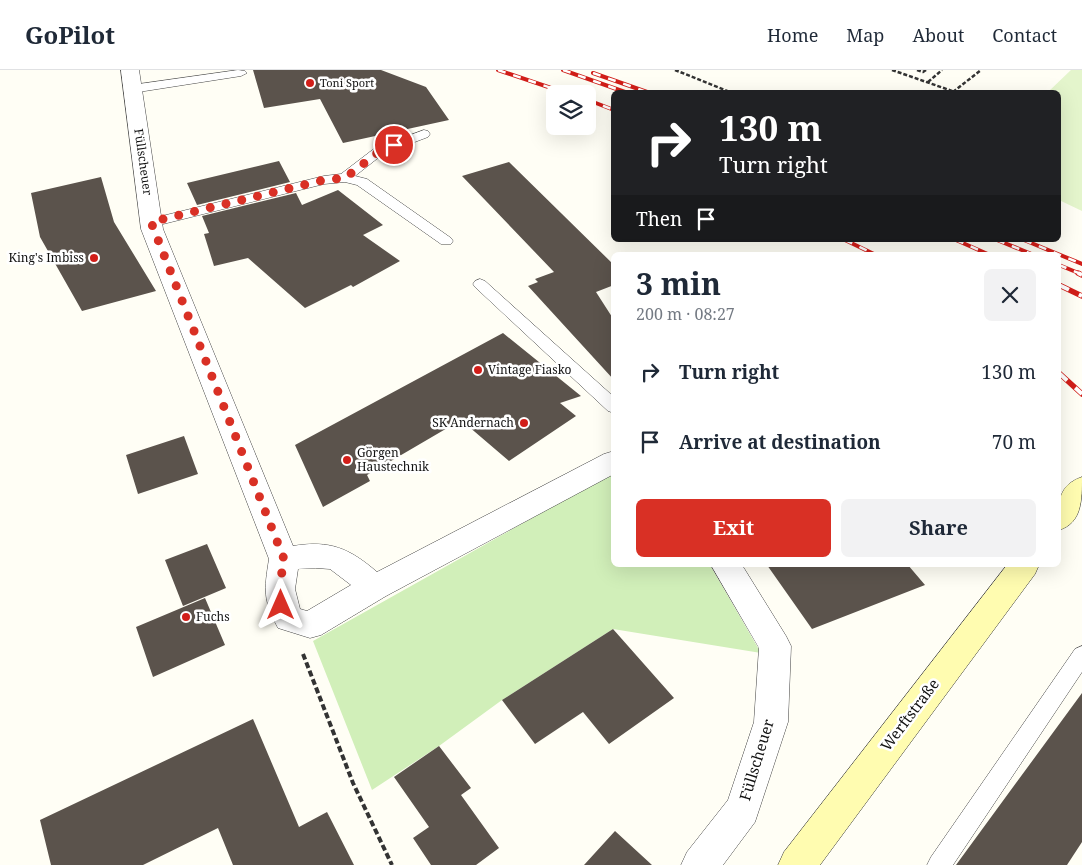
<!DOCTYPE html>
<meta charset="utf-8">
<style>
:root{--surface:#fff;--page:#f2f2f3;--text:#1f2937;--muted:#747a83;--line:#e0e1e3;--accent:#d93025}
body{margin:0;font-family:"Noto Serif",serif;background:var(--page);color:var(--text);height:100vh;display:flex;flex-direction:column;font-size:19px;white-space:nowrap}
*{box-sizing:border-box;margin:0}
p{font-size:16px;color:var(--muted)}
.icon{flex:none;width:28px;height:28px;fill:none;stroke:currentColor;stroke-width:2;stroke-linecap:round;stroke-linejoin:round}
.map{position:relative;flex:1;overflow:hidden}
.drawer{position:absolute;left:611px;top:182px;width:450px;height:315px;display:flex;flex-direction:column;background:var(--surface);border-radius:8px;box-shadow:0 5px 20px #0002}
.drawer>*{flex:none}
.banner{position:absolute;left:611px;top:20px;width:450px;height:152px;border-radius:8px;box-shadow:0 5px 20px #0002;background:#202124;color:#fff;overflow:hidden}
.tools{position:absolute;left:546px;top:15px;display:grid;gap:10px}
.tools a{display:grid;place-items:center;width:50px;height:50px;border-radius:8px;background:var(--surface);box-shadow:0 5px 20px #0002;font-size:25px}
.pin{position:absolute;display:grid;place-items:center;width:42px;height:42px;color:#fff;margin:-21px;border:2px solid #fff;border-radius:50%;box-shadow:0 1px 5px #0007}
.me{position:absolute;width:55px;margin:-28px;rotate:0deg;stroke-linejoin:round;filter:drop-shadow(0 0 4px #0008)}
.turn{display:flex;align-items:center;gap:18px;height:105px;padding:0 25px;font-size:22px}
.turn .icon{width:65px;height:65px;stroke-width:2.5}
.turn b{display:block;font-size:35px;line-height:42px}
.then{display:flex;align-items:center;height:48px;padding:0 25px;background:#0003;gap:10px;font-size:19px}
.round{display:grid;place-items:center;flex:none;width:52px;height:52px;border-radius:8px;background:var(--page)}
.summary{display:flex;align-items:center;justify-content:space-between;height:85px;padding:0 25px}
h1{font-size:30px;font-weight:700;line-height:38px}
.button{display:flex;gap:10px;margin-top:auto;padding:10px 25px}
.button a{flex:1;height:58px;border-radius:8px;background:var(--accent);color:#fff;font-size:20px;font-weight:700;line-height:58px;text-align:center}
.button a+a{background:var(--page);color:var(--text)}
ul{padding:0;list-style:none}
li{display:flex;align-items:center;gap:15px;height:70px;padding:0 25px}
li div{flex:1}
li b{display:block;font-size:19px}
li em{font-style:normal}
header{display:flex;align-items:center;gap:30px;box-sizing:border-box;height:70px;padding:0 25px;background:var(--surface);border-bottom:1px solid var(--line)}
header strong{font-size:24px}
nav{display:flex;gap:28px;margin-inline-start:auto;font-size:18px}
.map>svg:first-child{display:block}
.green{fill:#d1efb9}
.pitch{fill:#e4f5cc}
.building{fill:#5b534c}
.lines{fill:none;stroke-linecap:round;stroke-linejoin:round}
.lane-casing{stroke:#444;stroke-width:1}
.street-casing{stroke:#444;stroke-width:1}
.secondary-casing{stroke:#333;stroke-width:1}
.path-far1{stroke:#333;stroke-width:2.5;stroke-dasharray:4 2;stroke-linecap:butt}
.path{stroke:#333;stroke-width:4;stroke-dasharray:6 3;stroke-linecap:butt}
.lane{fill:#fff;fill-rule:evenodd}
.street{fill:#fff;fill-rule:evenodd}
.secondary{fill:#fffcb0;fill-rule:evenodd}
.rail-far1-casing{stroke:#d11e19;stroke-width:4}
.rail-casing{stroke:#d11e19;stroke-width:5.5}
.rail-far1{stroke:#fff;stroke-width:2.5;stroke-dasharray:8;stroke-linecap:butt}
.rail{stroke:#fff;stroke-width:4;stroke-dasharray:11;stroke-linecap:butt}
.route{stroke:#d93025;stroke-width:9;stroke-dasharray:0 16.2}
.poi-dot{fill:#d11e19;stroke:#fff;stroke-width:2}
.labels{text-anchor:middle;stroke-width:5;stroke-linejoin:round;paint-order:stroke}
.far-poi-label{font-size:11px;fill:#111;stroke:#fff;text-anchor:start}
.street-label{font-size:12px;fill:#111;stroke:#fff}
.poi-label{font-size:12px;fill:#111;stroke:#fff;text-anchor:start}
.near-street-label{font-size:15px;fill:#111;stroke:#fff}
</style>
<header>
<strong>GoPilot</strong>
<nav><a>Home</a><a>Map</a><a>About</a><a>Contact</a></nav>
</header>
<div class="map">
<svg width="1082" height="795" viewBox="0 0 1082 795">
<rect width="100%" height="100%" fill="#fffef5"/>
<!-- green -->
<path class="green" d="M614,402V495H710L761,583L613,559L502,630L439,676L372,720L313,571Z"/>
<!-- pitch -->
<path class="pitch" d="M1071,0H1082V141L1059,130V22H1048Z"/>
<!-- building -->
<path class="building" d="M253,0H381L426,17L449,50L343,73L320,29L264,38Z
M279,91L290,112L197,135L187,113Z
M509,92L614,195V215L596,222L614,250V310L528,216L538,212L535,209L554,202L462,106Z
M101,107L114,152L156,221L82,241L40,167L31,123Z
M338,120L383,155L363,165L400,191L353,217L351,215L305,238L248,188L214,196L204,164L209,163L202,146L296,123L302,135Z
M503,263L581,326L560,333L576,346L509,391L461,350L367,405L370,411L323,437L295,375Z
M184,366L198,404L138,424L126,385Z
M207,474L226,518L183,536L165,490Z
M767,495H908L925,515L812,559Z
M205,528L225,575L153,607L136,557Z
M613,559L674,628L609,674L583,642L535,674L502,630Z
M1082,623V772L1067,795H956Z
M253,649L299,757L327,742L354,795H233L218,758L143,795H51L40,750Z
M439,676L471,718L461,725L499,778L476,795H431L413,768L429,757L394,707Z
M615,761L652,795H584Z"/>
<g class="lines">
<!-- lane casing -->
<g class="lane-casing">
<path id="lane" d="M238,0L245,1L247,3L241,6L132,23L126,19L132,15Z
M424,60L428,61L430,64L428,67L383,84L355,106L367,109L451,168L453,171L451,174H441L357,115L345,112L324,114L151,157L144,153L146,150L324,106L341,104L375,78Z
M480,209L485,211L614,327V343L608,341L475,217L473,214L475,211Z
M1082,576V602L953,795H927L931,787L1075,579Z"/>
</g>
<!-- street casing -->
<g class="street-casing">
<path id="street" d="M121,0H139L163,159L293,476C330,470 349,478 377,502L604,384L614,381V404L386,526L321,565L310,568L278,558C263,529 264,521 269,489L141,159ZM316,498L330,499L351,515L307,541L300,539L295,519L298,499Z
M711,495H742L786,566L791,576L788,652L755,752L723,795H681L687,782L728,730L754,652L759,578Z"/>
</g>
<!-- secondary casing -->
<g class="secondary-casing">
<path id="secondary" d="M1082,407C1082,430 1082,453 1059,460C1059,437 1055,416 1082,407Z
M1007,495H1039L1035,504L820,795H778L784,782Z"/>
</g>
<!-- path-far1 -->
<path class="path-far1" d="M675,0L730,22
M892,0L955,22
M917,0L923,2L926,0
M928,12L942,0
M953,22L981,0"/>
<!-- path -->
<path class="path" d="M303,584L353,713L392,795"/>
<!-- lane -->
<use href="#lane" class="lane"/>
<!-- street -->
<use href="#street" class="street"/>
<!-- secondary -->
<use href="#secondary" class="secondary"/>
<!-- rail-far1 casing -->
<g class="rail-far1-casing">
<path id="rail-far1" d="M498,0L569,24
M563,0L625,22
M593,3L647,22
M588,30L614,40
M845,170L876,185
M956,170L990,185
M997,170L1034,185
M1024,170L1082,194
M1059,195L1081,204"/>
</g>
<!-- rail casing -->
<g class="rail-casing">
<path id="rail" d="M1078,203L1082,205
M1059,215L1082,226
M1059,303L1082,324"/>
</g>
<!-- rail-far1 -->
<use href="#rail-far1" class="rail-far1"/>
<!-- rail -->
<use href="#rail" class="rail"/>
</g>
<g class="lines">
<!-- route -->
<path class="route" d="M281,535L279,520L284,489L151,152L324,110L345,108L380,81L394,75"/>
</g>
<!-- markers -->
<g class="poi-dot">
<circle cx="310" cy="13" r="5"/>
<circle cx="94" cy="188" r="5"/>
<circle cx="478" cy="300" r="5"/>
<circle cx="524" cy="353" r="5"/>
<circle cx="347" cy="390" r="5"/>
<circle cx="186" cy="547" r="5"/>
</g>
<g class="labels">
<!-- far-poi labels -->
<g class="far-poi-label">
<text x="320" y="17">Toni Sport</text>
</g>
<!-- street labels -->
<g class="street-label">
<text transform="translate(143 92) rotate(82)" y="4">Füllscheuer</text>
</g>
<!-- poi labels -->
<g class="poi-label">
<text x="84" y="192" text-anchor="end">King's Imbiss</text>
<text x="488" y="304">Vintage Fiasko</text>
<text x="514" y="357" text-anchor="end">SK Andernach</text>
<text x="357" y="387">Görgen<tspan x="357" dy="14">Haustechnik</tspan></text>
<text x="196" y="551">Fuchs</text>
</g>
<!-- near-street labels -->
<g class="near-street-label">
<text transform="translate(910 645) rotate(-53)" y="5">Werftstraße</text>
<text transform="translate(757 690) rotate(-73)" y="5">Füllscheuer</text>
</g>
</g>
</svg>
<div class="tools">
<a><svg class="icon" aria-label="layers" viewBox="0 0 24 24"><path d="M12 4l9 5-9 5-9-5zM3 14l9 5 9-5"/></svg></a>
</div>
<div class="pin" style="left:394px;top:75px;background:#d93025"><svg class="icon" aria-label="arrive" viewBox="0 0 24 24"><path d="M6 21V4h12l-3 4 3 4H6"/></svg></div>
<svg class="me" style="left:281px;top:535px" viewBox="-20 -20 40 40"><path d="M0-17L14 15 0 8-14 15z" fill="#d93025" stroke="#fff" stroke-width="4"/></svg>
<div class="banner">
<div class="turn"><svg class="icon" aria-label="right" viewBox="0 0 24 24"><path d="M7 20v-9h11M14 6l5 5-5 5"/></svg><div><b>130 m</b>Turn right</div></div>
<div class="then">Then<svg class="icon" aria-label="arrive" viewBox="0 0 24 24"><path d="M6 21V4h12l-3 4 3 4H6"/></svg></div>
</div>
<section class="drawer">
<div class="summary"><div><h1>3 min</h1><p>200 m · 08:27</p></div><a class="round"><svg class="icon" aria-label="close" viewBox="0 0 24 24"><path d="M6 6l12 12M18 6L6 18"/></svg></a></div>
<ul>
<li><svg class="icon" aria-label="right" viewBox="0 0 24 24"><path d="M7 20v-9h11M14 6l5 5-5 5"/></svg><div><b>Turn right</b></div><em>130 m</em></li>
<li><svg class="icon" aria-label="arrive" viewBox="0 0 24 24"><path d="M6 21V4h12l-3 4 3 4H6"/></svg><div><b>Arrive at destination</b></div><em>70 m</em></li>
</ul>
<div class="button"><a>Exit</a><a>Share</a></div>
</section>
</div>
